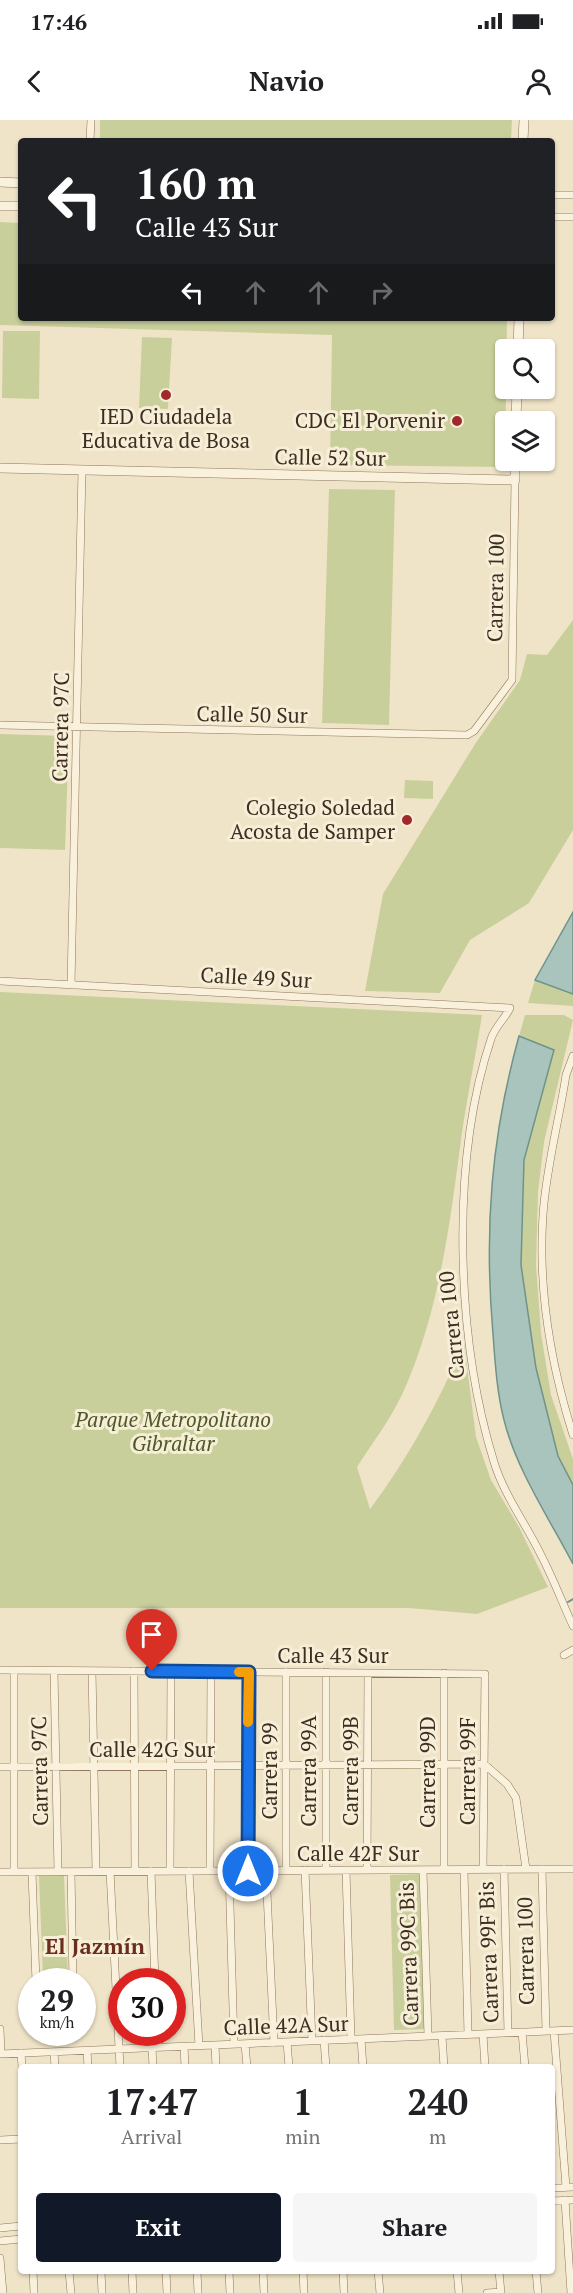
<!DOCTYPE html>
<meta charset="utf-8">
<style>
:root{--surface:#fff;--page:#f6f6f6;--text:#202124;--muted:#757577;--accent:#111827}
body{margin:0;font-family:"PT Serif",serif;background:var(--page);color:var(--text);height:100vh;display:flex;flex-direction:column;font-size:22px;white-space:nowrap}
*{box-sizing:border-box;margin:0}
p{font-size:20px;color:var(--muted)}
.icon{flex:none;width:33px;height:33px;fill:none;stroke:currentColor;stroke-width:2;stroke-linecap:round;stroke-linejoin:round}
.map{position:relative;flex:1;overflow:hidden}
.sheet{position:absolute;left:18px;top:1944px;width:537px;height:210px;display:flex;flex-direction:column;background:var(--surface);border-radius:6px;box-shadow:0 2px 4px #0004}
.sheet>*{flex:none}
.guide{position:absolute;left:18px;top:18px;width:537px;height:183px;border-radius:6px;box-shadow:0 2px 4px #0004;background:#202124;color:#fff;overflow:hidden}
.fabs{position:absolute;left:495px;top:219px;display:grid;gap:12px}
.fabs a{display:grid;place-items:center;width:60px;height:60px;border-radius:6px;background:var(--surface);box-shadow:0 2px 4px #0004;font-size:30px}
.speed{position:absolute;left:18px;top:1848px;display:flex;gap:12px;font-size:30px;font-weight:700;text-align:center}
.speed>*{display:grid;place-content:center;width:78px;height:78px;border-radius:50%;background:var(--surface);box-shadow:0 2px 4px #0004;line-height:1}
.speed small{font-size:15px;font-weight:400}
.speed .limit{border:9px solid #d22;background:#fff;color:#111}
.pin{position:absolute;display:grid;place-items:center;width:51px;height:51px;color:#fff;margin:-62px -26px;border-radius:50% 50% 50% 0;rotate:-45deg;box-shadow:0 0 6px #0007}
.pin .icon{rotate:45deg}
.me{position:absolute;width:66px;margin:-33px;rotate:0deg;stroke-linejoin:round;filter:drop-shadow(0 0 4px #0008)}
.turn{display:flex;align-items:center;gap:21px;height:126px;padding:0 18px;font-size:27px}
.turn .icon{width:78px;height:78px;stroke-width:2.5}
.turn b{display:block;font-size:42px;line-height:51px}
.lanes{display:flex;align-items:center;height:57px;padding:0 18px;background:#0003;justify-content:center;gap:30px;direction:ltr}
.lanes .off{opacity:.35}
.eta{display:flex;justify-content:space-evenly;align-items:center;height:102px;text-align:center}
.eta b{font-size:36px;font-weight:800;line-height:42px}
.cta{display:flex;gap:12px;margin-top:auto;padding:12px 18px}
.cta a{flex:1;height:69px;border-radius:6px;background:var(--accent);color:#fff;font-size:24px;font-weight:800;line-height:69px;text-align:center}
.cta a+a{background:var(--page);color:var(--text)}
.status{display:flex;justify-content:space-between;align-items:center;height:42px;padding:0 30px;background:var(--surface);direction:ltr}
.status svg{height:16px;fill:currentColor}
header{display:flex;justify-content:space-between;align-items:center;height:78px;padding:0 18px;background:var(--surface);font-size:27px;font-weight:800}
.map>svg:first-child{display:block}
.green{fill:#c9cf9b}
.water{fill:#a9c4bc;stroke:#6f938a;stroke-width:1.5}
.lines{fill:none;stroke-linecap:round;stroke-linejoin:round}
.stream{stroke:#6f938a;stroke-width:2}
.minor-casing{stroke:#8d765c;stroke-width:8}
.tertiary-casing{stroke:#8d765c;stroke-width:10}
.minor{stroke:#faf1dc;stroke-width:7}
.tertiary{stroke:#faf1dc;stroke-width:9}
.route-casing{stroke:#114b97;stroke-width:15}
.route{stroke:#1a73e8;stroke-width:10}
.slow{stroke:#f59e0b;stroke-width:10}
.poi-dot{fill:#9e2a2b;stroke:#f7eed8;stroke-width:2}
.labels{text-anchor:middle;stroke-width:6;stroke-linejoin:round;paint-order:stroke}
.poi-label{font-size:21px;fill:#3d2e20;stroke:#f7eed8;text-anchor:end}
.street-label{font-size:21px;fill:#3d2e20;stroke:#f7eed8}
.park-label{font-size:21px;font-style:italic;fill:#4d5a26;stroke:#f7eed8}
.neighbourhood-label{font-size:22px;font-weight:bold;fill:#6b2e1e;stroke:#f7eed8}
</style>
<div class="status"><b>17:46</b><svg viewBox="0 0 49 12"><path d="M0 12V9h3v3zM5 12V6h3v6zM10 12V3h3v9zM15 12V0h3v12zM26 1h20v11H26zM47 4h2v5h-2z"/></svg></div>
<header><svg class="icon" aria-label="back" viewBox="0 0 24 24"><path d="M15 5l-7 7 7 7"/></svg>Navio<svg class="icon" aria-label="person" viewBox="0 0 24 24"><circle cx="12" cy="8" r="4"/><path d="M4 21q1-7 8-7t8 7"/></svg></header>
<div class="map">
<svg width="573" height="2173" viewBox="0 0 573 2173">
<rect width="100%" height="100%" fill="#f0e4c8"/>
<!-- green -->
<path class="green" d="M100,0H512L511,21H100Z
M0,102L21,103V198H507L505,347L330,345L332,215L0,205Z
M3,211H40L39,279L2,278Z
M142,217L172,218L168,289L139,288Z
M329,369L395,370L389,605L322,603Z
M573,500V710L529,783L470,820L440,873L365,871L383,774L475,624L520,560L527,534L547,535Z
M0,614L69,616L65,730L0,728Z
M405,660L433,661V679L404,678Z
M535,860L573,874V886L528,883Z
M0,872L482,895C476,934 468,973 462,1012C451,1096 441,1182 408,1261C396,1292 375,1319 357,1347L370,1389C409,1337 438,1283 464,1223L476,1317L491,1360L519,1407L548,1467L477,1494L409,1488H0Z
M525,895H564L573,900L544,1022L538,1072L536,1146L541,1213L551,1275L573,1339V1365L558,1336L536,1248L521,1145L524,1040L554,931L519,916Z
M421,1754L425,1909L394,1910L390,1755Z
M64,1755L68,1858L43,1859L39,1756Z"/>
<!-- water -->
<path class="water" d="M573,792V874L535,860Z
M519,916L554,930L524,1040L521,1145L536,1248L558,1336L573,1365V1444C550,1400 516,1349 504,1300C497,1273 495,1242 493,1214C484,1110 491,1017 519,916Z"/>
<g class="lines">
<!-- stream -->
<path class="stream" d="M568,1482L573,1479"/>
<!-- minor casing -->
<g class="minor-casing">
<path id="minor" d="M90,21L91,0
M552,75H573
M552,97H573
M0,605L467,615L474,611L512,560L515,360
M0,861L510,888C505,899 495,906 491,919C450,1042 456,1219 494,1342C504,1375 526,1404 541,1435C553,1458 562,1482 573,1506
M71,865L82,350
M573,936L566,955C559,1001 546,1048 543,1095C538,1168 551,1245 573,1315
M564,1535L573,1530
M0,1550L485,1554L483,1750
M14,1551V1752
M54,1551L58,1752
M92,1551L96,1751
M134,1551L135,1751
M444,1553V1750
M0,1647L484,1644L507,1664L516,1678L526,1749
M504,1749L508,1913
M542,1749L546,1911
M286,1750V1552
M305,1750L312,1921
M326,1750V1552
M346,1750L351,1919
M367,1750L368,1553
M423,1750L428,1916
M464,1750L468,1914
M110,1751L120,1947
M151,1751L155,1862
M170,1751L171,1552
M189,1751L199,1926
M210,1751L211,1552
M229,1751L234,1924
M248,1751L249,1552
M266,1751L274,1923
M0,1752L573,1749
M32,1752L36,1862
M71,1752L73,1862
M0,1909L1,1934
M554,1911L566,2067
M157,1912L158,1927
M522,1912L525,1947
M483,1914L485,1947
M442,1916L444,1947
M361,1919L363,1947
M324,1920L326,1947
M287,1922L289,1947
M245,1924L247,1947
M215,1925L216,1947
M184,1926L185,1947
M152,1928L153,1947
M87,1931L88,1947
M54,1932L55,1947
M21,1933L22,1947
M0,1934L573,1910
M0,2020L21,2019
M552,2068L573,2067
M565,2080L571,2173
M552,2081L573,2080
M0,2108L21,2106
M0,2121L21,2119
M0,2138L3,2173
M33,2151L34,2173
M69,2151L71,2173
M101,2151L102,2173
M132,2151L133,2173
M166,2151L167,2173
M197,2151L198,2173
M229,2151L230,2173
M263,2151L264,2173
M303,2151L304,2173
M343,2151L344,2173
M378,2151L380,2173
M457,2151L459,2173
M499,2151L501,2173
M536,2151L538,2173
M487,2173L501,2172"/>
</g>
<!-- tertiary casing -->
<g class="tertiary-casing">
<path id="tertiary" d="M523,21L524,0
M0,62L21,63
M0,86H21
M518,230L519,198
M516,302L517,268
M0,348L515,360V340"/>
</g>
<!-- minor -->
<use href="#minor" class="minor"/>
<!-- tertiary -->
<use href="#tertiary" class="tertiary"/>
</g>
<g class="lines">
<!-- route casing -->
<g class="route-casing">
<path id="route" d="M152,1551L249,1552L248,1751"/>
</g>
<!-- route -->
<use href="#route" class="route"/>
<!-- slow -->
<path class="slow" d="M239,1552H249L248,1602"/>
</g>
<!-- markers -->
<g class="poi-dot">
<circle cx="166" cy="275" r="6"/>
<circle cx="457" cy="301" r="6"/>
<circle cx="407" cy="700" r="6"/>
</g>
<g class="labels">
<!-- poi labels -->
<g class="poi-label">
<text x="166" y="304" text-anchor="middle">IED Ciudadela<tspan x="166" dy="24">Educativa de Bosa</tspan></text>
<text x="445" y="308">CDC El Porvenir</text>
<text x="395" y="695">Colegio Soledad<tspan x="395" dy="24">Acosta de Samper</tspan></text>
</g>
<!-- street labels -->
<g class="street-label">
<text transform="translate(330 338) rotate(1)" y="7">Calle 52 Sur</text>
<text transform="translate(496 468) rotate(-89)" y="7">Carrera 100</text>
<text transform="translate(252 595) rotate(1)" y="7">Calle 50 Sur</text>
<text transform="translate(61 607) rotate(-89)" y="7">Carrera 97C</text>
<text transform="translate(256 858) rotate(3)" y="7">Calle 49 Sur</text>
<text transform="translate(452 1205) rotate(-96)" y="7">Carrera 100</text>
<text x="333" y="1543">Calle 43 Sur</text>
<text x="152" y="1637">Calle 42G Sur</text>
<text transform="translate(40 1651) rotate(-91)" y="7">Carrera 97C</text>
<text transform="translate(270 1651) rotate(-90)" y="7">Carrera 99</text>
<text transform="translate(309 1651) rotate(-90)" y="7">Carrera 99A</text>
<text transform="translate(351 1651) rotate(-90)" y="7">Carrera 99B</text>
<text transform="translate(468 1651) rotate(-90)" y="7">Carrera 99F</text>
<text transform="translate(428 1652) rotate(-90)" y="7">Carrera 99D</text>
<text x="358" y="1741">Calle 42F Sur</text>
<text transform="translate(526 1831) rotate(-91)" y="7">Carrera 100</text>
<text transform="translate(489 1832) rotate(-92)" y="7">Carrera 99F Bis</text>
<text transform="translate(409 1834) rotate(-92)" y="7">Carrera 99C Bis</text>
<text transform="translate(286 1906) rotate(-2)" y="7">Calle 42A Sur</text>
</g>
<!-- park labels -->
<g class="park-label">
<text x="173" y="1307">Parque Metropolitano<tspan x="173" dy="24">Gibraltar</tspan></text>
</g>
<!-- neighbourhood labels -->
<g class="neighbourhood-label">
<text x="95" y="1834">El Jazmín</text>
</g>
</g>
</svg>
<div class="fabs">
<a><svg class="icon" aria-label="search" viewBox="0 0 24 24"><circle cx="10" cy="10" r="6"/><path d="M15 15l6 6"/></svg></a>
<a><svg class="icon" aria-label="layers" viewBox="0 0 24 24"><path d="M12 4l9 5-9 5-9-5zM3 14l9 5 9-5"/></svg></a>
</div>
<div class="speed"><div>29<small>km/h</small></div><div class="limit">30</div></div>
<div class="pin" style="left:152px;top:1551px;background:#d93025"><svg class="icon" aria-label="arrive" viewBox="0 0 24 24"><path d="M6 21V4h12l-3 4 3 4H6"/></svg></div>
<svg class="me" style="left:248px;top:1751px" viewBox="-20 -20 40 40"><circle r="17" fill="#1a73e8" stroke="#fff" stroke-width="3"/><path d="M0-11L8 9 0 5-8 9z" fill="#fff"/></svg>
<div class="guide">
<div class="turn"><svg class="icon" aria-label="left" viewBox="0 0 24 24"><path d="M17 20v-9H6M10 6l-5 5 5 5"/></svg><div><b>160 m</b>Calle 43 Sur</div></div>
<div class="lanes"><svg class="icon" aria-label="left" viewBox="0 0 24 24"><path d="M17 20v-9H6M10 6l-5 5 5 5"/></svg><svg class="icon off" aria-label="ahead" viewBox="0 0 24 24"><path d="M12 20V5M6 11l6-6 6 6"/></svg><svg class="icon off" aria-label="ahead" viewBox="0 0 24 24"><path d="M12 20V5M6 11l6-6 6 6"/></svg><svg class="icon off" aria-label="right" viewBox="0 0 24 24"><path d="M7 20v-9h11M14 6l5 5-5 5"/></svg></div>
</div>
<section class="sheet">
<div class="eta">
<div><b>17:47</b><p>Arrival</p></div>
<div><b>1</b><p>min</p></div>
<div><b>240</b><p>m</p></div>
</div>
<div class="cta"><a>Exit</a><a>Share</a></div>
</section>
</div>
